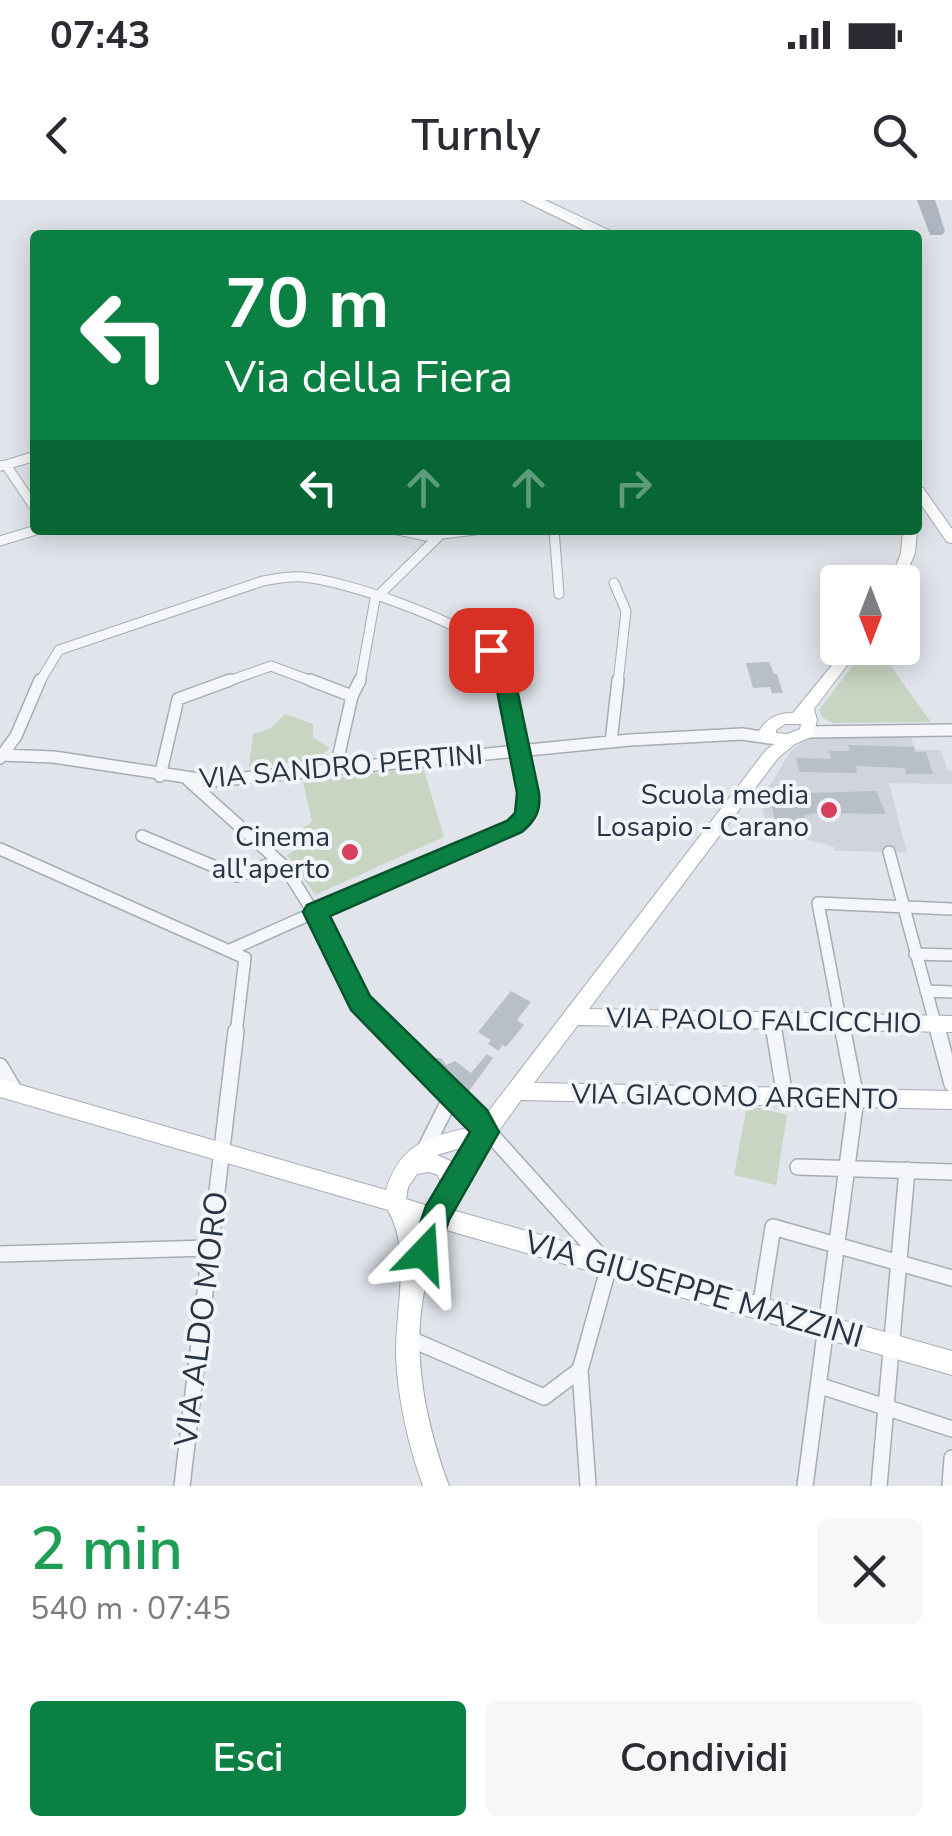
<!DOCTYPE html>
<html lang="it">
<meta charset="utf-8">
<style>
:root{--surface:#fff;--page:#f7f7f7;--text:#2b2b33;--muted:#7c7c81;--accent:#0b8043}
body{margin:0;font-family:"Nunito Sans",sans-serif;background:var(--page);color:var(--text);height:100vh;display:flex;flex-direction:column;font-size:38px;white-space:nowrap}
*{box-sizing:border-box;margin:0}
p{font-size:32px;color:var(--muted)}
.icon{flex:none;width:55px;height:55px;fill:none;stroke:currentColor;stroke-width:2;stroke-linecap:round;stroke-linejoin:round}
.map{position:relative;height:1286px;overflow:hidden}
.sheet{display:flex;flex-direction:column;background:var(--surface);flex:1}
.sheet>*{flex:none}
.guide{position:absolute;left:30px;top:30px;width:892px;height:305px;border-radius:10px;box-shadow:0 5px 25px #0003;background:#0b8043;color:#fff;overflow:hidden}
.needle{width:65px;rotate:180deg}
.tools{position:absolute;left:820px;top:365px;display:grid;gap:20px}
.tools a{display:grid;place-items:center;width:100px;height:100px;border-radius:10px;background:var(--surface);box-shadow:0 5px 25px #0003;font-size:50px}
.pin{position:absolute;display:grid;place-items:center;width:85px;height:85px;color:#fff;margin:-42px;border-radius:20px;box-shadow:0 5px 15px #0006}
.me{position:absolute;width:110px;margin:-55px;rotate:20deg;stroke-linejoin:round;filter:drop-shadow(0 0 8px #0008)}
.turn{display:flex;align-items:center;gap:35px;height:210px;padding:0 30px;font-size:45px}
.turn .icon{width:130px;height:130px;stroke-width:2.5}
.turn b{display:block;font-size:70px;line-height:85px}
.lanes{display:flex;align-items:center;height:95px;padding:0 30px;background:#0003;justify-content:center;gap:50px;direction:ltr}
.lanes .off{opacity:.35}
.round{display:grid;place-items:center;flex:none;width:105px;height:105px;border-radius:10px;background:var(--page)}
.summary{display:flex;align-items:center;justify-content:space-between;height:170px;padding:0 30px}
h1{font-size:60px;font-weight:600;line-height:75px;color:#1e9e55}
.primary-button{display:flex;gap:20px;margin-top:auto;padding:20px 30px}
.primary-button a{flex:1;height:115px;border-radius:10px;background:var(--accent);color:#fff;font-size:40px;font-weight:600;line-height:115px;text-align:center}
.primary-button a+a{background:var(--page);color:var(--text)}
.status{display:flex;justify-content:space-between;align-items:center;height:70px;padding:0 50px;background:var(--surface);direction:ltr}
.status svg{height:28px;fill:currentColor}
header{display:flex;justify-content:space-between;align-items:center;height:130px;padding:0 30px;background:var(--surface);font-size:45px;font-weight:600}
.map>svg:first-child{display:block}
.built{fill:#cfd4dd}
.green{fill:#c8d5c2}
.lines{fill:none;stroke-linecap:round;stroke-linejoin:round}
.taxiway{fill:#aeb5c0;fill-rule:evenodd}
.building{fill:#b8bfc8}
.street-far3-casing{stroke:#a6acb5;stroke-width:8}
.street-far2-casing{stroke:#a6acb5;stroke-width:11}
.street-far1-casing{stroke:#a6acb5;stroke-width:14}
.street-casing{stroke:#a6acb5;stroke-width:18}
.secondary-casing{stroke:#a6acb5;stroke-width:2}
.street-far3{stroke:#f4f6f9;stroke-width:6}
.street-far2{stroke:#f4f6f9;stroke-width:9}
.street-far1{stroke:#f4f6f9;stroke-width:11}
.street{stroke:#f4f6f9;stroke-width:15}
.secondary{fill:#fff;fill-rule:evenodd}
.route{fill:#0b8043;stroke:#07532c;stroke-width:2.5}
.poi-dot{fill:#d6405d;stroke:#f1f4f8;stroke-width:4}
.labels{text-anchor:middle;stroke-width:8;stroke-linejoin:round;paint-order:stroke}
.street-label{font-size:28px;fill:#283343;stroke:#f1f4f8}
.poi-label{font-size:28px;fill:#283343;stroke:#f1f4f8;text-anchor:end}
.near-street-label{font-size:32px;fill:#283343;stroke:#f1f4f8}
</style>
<div class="status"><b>07:43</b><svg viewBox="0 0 49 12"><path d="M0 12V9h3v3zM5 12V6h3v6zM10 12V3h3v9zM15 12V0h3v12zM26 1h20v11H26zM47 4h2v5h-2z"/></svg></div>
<header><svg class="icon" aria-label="back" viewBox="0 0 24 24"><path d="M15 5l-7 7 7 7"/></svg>Turnly<svg class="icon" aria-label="search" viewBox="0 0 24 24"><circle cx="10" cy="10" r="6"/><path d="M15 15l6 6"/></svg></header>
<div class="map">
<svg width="952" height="1286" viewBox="0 0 952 1286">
<rect width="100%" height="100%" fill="#e1e5eb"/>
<!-- built -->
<path class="built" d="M810,536H910L916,550H941L947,570L952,571V584L889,583L907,652L835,651L834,647L766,628L760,592L771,584L790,552Z"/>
<!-- green -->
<path class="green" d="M866,448H878L931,522L833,523L823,518L819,510Z
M285,514L313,524V537L330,548L314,561L249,567L253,534L271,528Z
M423,567L444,637L315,695L287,655L310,641L298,631L312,622L303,582Z
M747,905L787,915L776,985L734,975Z"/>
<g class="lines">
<!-- taxiway -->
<path class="taxiway" d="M917,0H935L945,31L942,35H930Z"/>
</g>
<!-- building -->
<path class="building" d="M769,462L774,474H777L783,493H772L770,487L753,488L746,463Z
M848,545L914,547L915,552H926L933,574H906L905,568L856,566L857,573L799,572L796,558L831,559L829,551H850Z
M779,589H802L803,593L876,591L886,614L816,613L804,615L806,625H797L798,629L776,628L769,591Z
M511,791L531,802L517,820L524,825L506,847L502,845L499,851L488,844L491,840L478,832Z
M487,854L493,858L467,894L432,858H441L446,865L455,861L471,873Z"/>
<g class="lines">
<!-- street-far3 casing -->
<g class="street-far3-casing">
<path id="street-far3" d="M538,0L612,35"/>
</g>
<!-- street-far2 casing -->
<g class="street-far2-casing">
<path id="street-far2" d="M6,265L35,256
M0,266L6,265L35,308
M398,330L426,336L475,330
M554,330L559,394
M0,341L36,330
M614,383L626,411L618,483
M39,483L59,450L263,381C275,379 289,376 302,377C344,380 459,420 489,449C498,459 504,470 507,483
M223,483L271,466L317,483
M360,483L375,399L439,336"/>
</g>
<!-- street-far1 casing -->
<g class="street-far1-casing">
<path id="street-far1" d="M310,480L352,496
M807,532L952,530
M611,542L618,480
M0,555L54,557L212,581L630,540L742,534L769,538
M0,558L16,536L40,480
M335,572L352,496L360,480
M160,576L178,499L230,480
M188,580L285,667L337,750L360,803L391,834
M142,636L237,676L278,661
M0,649L245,758L236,834
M889,652L938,834
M230,750L518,622L526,611L528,598L507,480
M915,754L952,755
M926,791L952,792
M772,820L774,834
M843,834L818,703L952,709"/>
</g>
<!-- street casing -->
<g class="street-casing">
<path id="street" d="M389,831L477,919L609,1066L580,1170L588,1286
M774,831L785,897
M938,831L952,884
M0,866L16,893
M425,949L452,895
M798,967L952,972
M0,1054L209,1048
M760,1109L773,1027L952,1078
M408,1138L544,1197L580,1170
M821,1186L952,1229
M182,1286L236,831
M805,1286L856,898L843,831
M879,1286L907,970
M950,1286L952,1258"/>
</g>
<!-- secondary casing -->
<g class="secondary-casing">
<path id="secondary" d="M522,0H534L607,35H594Z
M918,287L923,288L952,329V343L947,342L918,300Z
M903,330H917L915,353L902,384L890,382L901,353Z
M846,448H860L814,509L817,520L813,536L795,544L778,558L589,809L952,816V832L578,825L534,883L952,891V909L521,900L493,939L452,1010L952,1151V1175L443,1029C436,1053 425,1079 422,1104C413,1165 428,1229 449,1286H423C408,1244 398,1201 396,1156C395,1110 412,1052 388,1010L0,897V879L386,990C402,939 433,937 478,925L766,550L774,544L763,542L759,531C767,518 777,513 793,513ZM785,524H801L800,529L787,534L776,533V530ZM464,947L455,963L437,955ZM429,972L438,975L442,986L431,1007L406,999L408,987L417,974Z"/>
</g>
<!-- street-far3 -->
<use href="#street-far3" class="street-far3"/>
<!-- street-far2 -->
<use href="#street-far2" class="street-far2"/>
<!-- street-far1 -->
<use href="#street-far1" class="street-far1"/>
<!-- street -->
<use href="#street" class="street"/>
<!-- secondary -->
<use href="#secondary" class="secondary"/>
</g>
<!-- route -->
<path class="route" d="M491,443L498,445L513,470L539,593C541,610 536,620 522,632L330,716L370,796L487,910L499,932L449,1020L435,1063L424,1067L414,1063L410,1053L426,1006L470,932L351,810L303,712L307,705L507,621L515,613L517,593L493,470L481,450Z"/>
<!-- markers -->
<g class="poi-dot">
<circle cx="829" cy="610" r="10"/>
<circle cx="350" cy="652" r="10"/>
</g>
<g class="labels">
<!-- street labels -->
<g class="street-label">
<text transform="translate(341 566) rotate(-5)" y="10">VIA SANDRO PERTINI</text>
<text transform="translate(764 820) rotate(1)" y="10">VIA PAOLO FALCICCHIO</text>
<text transform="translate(735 896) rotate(1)" y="10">VIA GIACOMO ARGENTO</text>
</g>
<!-- poi labels -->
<g class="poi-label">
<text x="809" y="604">Scuola media<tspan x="809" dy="32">Losapio - Carano</tspan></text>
<text x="330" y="646">Cinema<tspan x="330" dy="32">all'aperto</tspan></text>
</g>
<!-- near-street labels -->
<g class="near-street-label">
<text transform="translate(694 1089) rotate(16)" y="11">VIA GIUSEPPE MAZZINI</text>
<text transform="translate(201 1119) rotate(-83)" y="11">VIA ALDO MORO</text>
</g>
</g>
</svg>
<div class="tools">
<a><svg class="needle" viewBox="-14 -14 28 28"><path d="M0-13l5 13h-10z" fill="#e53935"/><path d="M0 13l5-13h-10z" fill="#7c7c81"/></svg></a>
</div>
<div class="pin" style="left:491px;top:450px;background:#d93025"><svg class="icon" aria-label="arrive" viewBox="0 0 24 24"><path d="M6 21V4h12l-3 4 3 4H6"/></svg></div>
<svg class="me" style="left:424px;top:1053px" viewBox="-20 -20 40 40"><path d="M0-17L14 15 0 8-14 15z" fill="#0b8043" stroke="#fff" stroke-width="4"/></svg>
<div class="guide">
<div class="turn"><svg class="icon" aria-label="left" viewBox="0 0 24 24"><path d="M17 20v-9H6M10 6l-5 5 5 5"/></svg><div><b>70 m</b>Via della Fiera</div></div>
<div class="lanes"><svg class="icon" aria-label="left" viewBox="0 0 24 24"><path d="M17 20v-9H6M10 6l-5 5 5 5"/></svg><svg class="icon off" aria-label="ahead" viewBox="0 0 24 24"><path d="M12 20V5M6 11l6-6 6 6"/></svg><svg class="icon off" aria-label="ahead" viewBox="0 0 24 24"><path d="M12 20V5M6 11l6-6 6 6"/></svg><svg class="icon off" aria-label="right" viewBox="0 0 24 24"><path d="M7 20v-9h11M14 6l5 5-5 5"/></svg></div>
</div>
</div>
<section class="sheet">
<div class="summary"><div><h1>2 min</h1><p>540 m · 07:45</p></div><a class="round"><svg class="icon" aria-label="close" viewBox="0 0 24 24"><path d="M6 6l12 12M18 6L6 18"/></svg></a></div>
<div class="primary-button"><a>Esci</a><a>Condividi</a></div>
</section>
